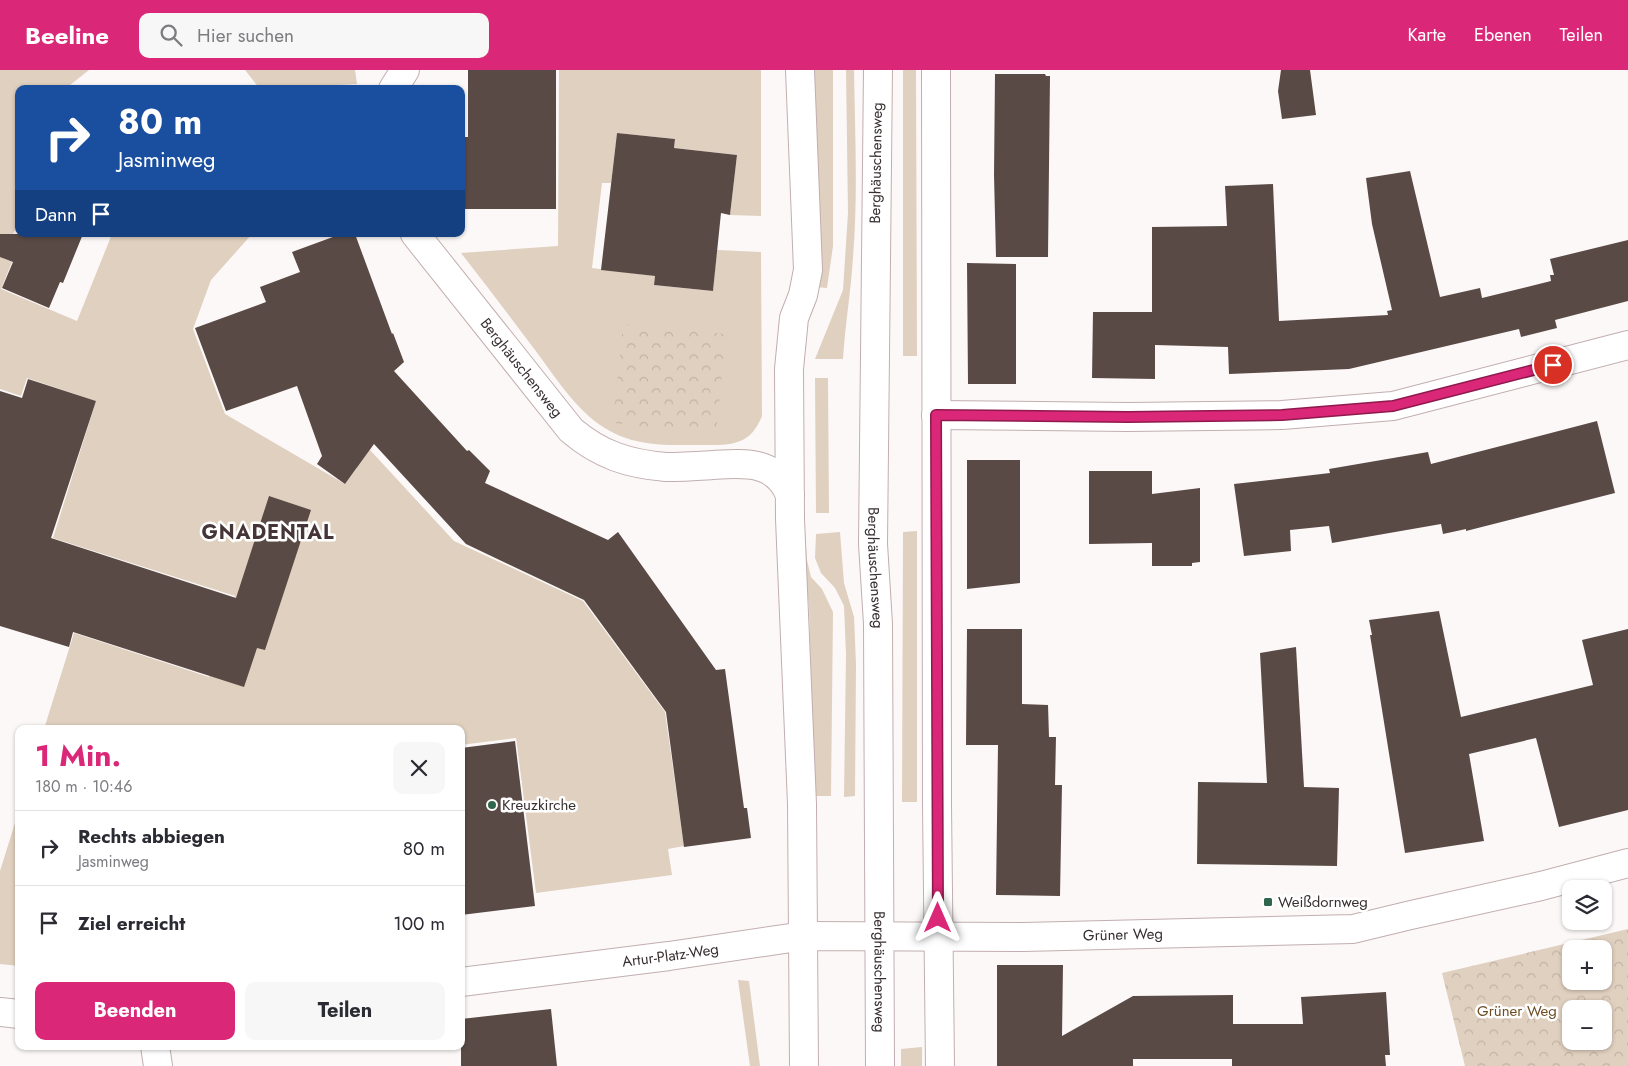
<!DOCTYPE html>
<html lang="de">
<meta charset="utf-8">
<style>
:root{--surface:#fff;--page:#f7f7f7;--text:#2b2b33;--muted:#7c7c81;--line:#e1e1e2;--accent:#db2777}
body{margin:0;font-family:Jost,sans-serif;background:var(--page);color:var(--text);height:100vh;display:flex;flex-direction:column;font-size:19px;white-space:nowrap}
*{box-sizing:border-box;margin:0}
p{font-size:16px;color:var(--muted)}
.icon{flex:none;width:28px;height:28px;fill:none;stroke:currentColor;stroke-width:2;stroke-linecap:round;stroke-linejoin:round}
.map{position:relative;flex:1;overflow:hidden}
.panel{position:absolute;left:15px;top:655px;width:450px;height:325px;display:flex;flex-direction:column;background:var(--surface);border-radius:10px;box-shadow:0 1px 4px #0004}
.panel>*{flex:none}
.top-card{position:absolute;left:15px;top:15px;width:450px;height:152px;border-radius:10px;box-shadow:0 1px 4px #0004;background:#1a4fa0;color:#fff;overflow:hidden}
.tools{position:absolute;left:1562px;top:810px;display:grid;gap:10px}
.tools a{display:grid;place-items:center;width:50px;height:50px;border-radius:10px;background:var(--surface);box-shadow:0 1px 4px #0004;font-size:25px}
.pin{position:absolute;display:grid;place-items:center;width:42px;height:42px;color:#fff;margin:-21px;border:2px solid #fff;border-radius:50%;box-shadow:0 1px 5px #0007}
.me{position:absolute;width:55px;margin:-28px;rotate:0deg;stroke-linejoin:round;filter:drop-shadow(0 0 4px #0008)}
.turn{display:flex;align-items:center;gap:18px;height:105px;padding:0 20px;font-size:22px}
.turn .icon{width:65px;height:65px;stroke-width:2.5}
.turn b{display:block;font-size:35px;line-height:42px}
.then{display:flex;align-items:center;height:48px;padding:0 20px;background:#0003;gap:10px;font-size:19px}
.round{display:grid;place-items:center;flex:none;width:52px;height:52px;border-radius:10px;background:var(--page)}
.overview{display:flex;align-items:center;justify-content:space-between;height:85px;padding:0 20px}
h1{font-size:30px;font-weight:700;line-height:38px;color:var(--accent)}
.cta{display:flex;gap:10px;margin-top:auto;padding:10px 20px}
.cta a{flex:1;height:58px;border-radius:10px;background:var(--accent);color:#fff;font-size:20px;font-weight:700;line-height:58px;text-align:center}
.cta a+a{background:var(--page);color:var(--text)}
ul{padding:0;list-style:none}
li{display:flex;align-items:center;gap:15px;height:75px;padding:0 20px;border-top:1px solid var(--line)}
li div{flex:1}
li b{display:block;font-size:19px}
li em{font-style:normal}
header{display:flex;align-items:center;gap:30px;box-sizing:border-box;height:70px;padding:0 25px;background:var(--accent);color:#fff}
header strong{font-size:24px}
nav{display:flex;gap:28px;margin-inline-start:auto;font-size:18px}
.search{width:350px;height:45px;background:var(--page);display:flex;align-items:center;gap:12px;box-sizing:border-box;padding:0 18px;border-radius:10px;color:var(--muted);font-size:19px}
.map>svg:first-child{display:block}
.green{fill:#e0d0bf}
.park{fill:url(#park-crowns);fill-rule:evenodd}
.building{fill:#5a4a45}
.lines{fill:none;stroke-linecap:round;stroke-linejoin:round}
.street-casing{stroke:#c2aeb0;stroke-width:30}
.secondary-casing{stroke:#c2aeb0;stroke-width:30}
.street{stroke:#fff;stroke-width:28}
.secondary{stroke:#fff;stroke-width:28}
.route-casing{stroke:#8e194d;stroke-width:12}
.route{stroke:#db2777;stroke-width:9}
.poi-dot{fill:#2f664d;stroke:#fff;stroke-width:2}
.labels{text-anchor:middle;stroke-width:5;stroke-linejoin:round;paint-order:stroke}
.street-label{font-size:15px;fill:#372f30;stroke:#fff}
.poi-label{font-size:15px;fill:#372f30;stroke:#fff;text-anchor:start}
.park-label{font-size:15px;fill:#6e4d24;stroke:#fff}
.district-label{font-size:20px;font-weight:bold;letter-spacing:1px;fill:#453537;stroke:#fff}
</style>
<header>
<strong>Beeline</strong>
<div class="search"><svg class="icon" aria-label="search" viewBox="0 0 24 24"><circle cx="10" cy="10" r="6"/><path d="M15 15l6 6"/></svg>Hier suchen</div>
<nav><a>Karte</a><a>Ebenen</a><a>Teilen</a></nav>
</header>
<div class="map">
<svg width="1628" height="996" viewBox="0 0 1628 996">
<defs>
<pattern id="park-crowns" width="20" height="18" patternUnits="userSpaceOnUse" patternTransform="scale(1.25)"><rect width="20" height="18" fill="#e0d0bf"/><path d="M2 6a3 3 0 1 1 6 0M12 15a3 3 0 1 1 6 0" fill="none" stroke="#c1b3a4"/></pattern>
</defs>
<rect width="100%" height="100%" fill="#fcf8f8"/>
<!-- green -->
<path class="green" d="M0,0H89L65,19H19V150L3,188L12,192L1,219L77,251L112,164H252L211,210L193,259L225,344L345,414L357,398L315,367L347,355L454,471L583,531L665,642L684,776L668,779L672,805L536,823L516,668L461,675V659H44L74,563L209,607L235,526L53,468L96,331L27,308L21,326L0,319Z
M245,0H355L357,14L319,16V19H260Z
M559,0H761V146L730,145L737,85L674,78L675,69L617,63L611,113H602L592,198L655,206L654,215L713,221L717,180L761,182L762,346C750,376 731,375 703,375C671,375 638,377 610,361C579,345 556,308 535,280C511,248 486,215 461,183L558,176Z
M813,0H833V176L827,218L815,217Z
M846,0H854C855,62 858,125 853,187C851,221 845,255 843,289H815L843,220L848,143Z
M903,0H916L917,286H903Z
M815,308H828L829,443H816Z
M805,461L807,490L811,507L822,519L833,542L831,726H814L809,535L799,462Z
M917,461V732H902L903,462Z
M840,462L844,513L854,547L856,594L855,726L844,727L846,584L844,536L835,518L821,503L815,488L816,464Z
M19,740V896L0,894V801Z
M738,910L749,911L760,996H750Z
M922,977V996H901V979Z"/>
<!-- park -->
<path class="park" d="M623,254L726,264L716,364L613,353Z
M1628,859V996H1465L1442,903ZM1571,879H1604V911H1571ZM1571,939H1604V971H1571Z"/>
<!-- building -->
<path class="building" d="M468,0H556V139H461V67H468Z
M1281,0H1310L1316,45L1282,49L1278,21Z
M995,4H1045L1046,6H1050L1048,187H996L994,105Z
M617,63L675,69L674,78L737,85L730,145L721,143L713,221L654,215L655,206L601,200Z
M1410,101L1440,227L1480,218L1482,228L1551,211L1550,205H1554L1550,189L1628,170V231L1555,250L1557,258L1521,267L1519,259L1349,299L1229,304L1228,277L1155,275V309L1092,308L1093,242H1152V157L1227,156L1225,116L1273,114L1279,251L1388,245L1387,241L1392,240L1372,154L1366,108Z
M0,164H83L63,213L60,212L49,238L2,218L13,192L0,187Z
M341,164H355L392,264L393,263L404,292L394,301L467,381L469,380L490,401L485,413L608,470L618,462L716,600L725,599L744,738H747L751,768L684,777L666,642L584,530L466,474L374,374L345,414L317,394L322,386L297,316L226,341L195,258L266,232L260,217L300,202L292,182Z
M967,193L1016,194V314H968Z
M28,309L96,331L51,468L236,528L269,426L311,440L265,580L257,578L244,617L73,562L69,577L0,556V321L22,328Z
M1597,351L1615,423L1466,461V459L1443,464L1441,454L1332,473L1329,456L1290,460L1291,481L1244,486L1234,414L1330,403L1329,399L1428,382L1431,394Z
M967,390H1020V513L967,519Z
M1089,401H1152V424L1200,418V492L1192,493V496H1152V473L1089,474Z
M1439,541L1461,647L1593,615L1582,570L1628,559V740L1559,757L1536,668L1469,684L1484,771L1405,783L1370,565H1372L1369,550Z
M967,559H1022V634L1048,635L1049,667H1056L1055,715H1062L1060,826L996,825L998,675H966Z
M1296,577L1304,717L1339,718L1337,796L1197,794L1198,712L1267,713L1260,583Z
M515,671L535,836L461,845V678Z
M997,895H1063L1062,966L1133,926L1233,925V954H1303L1301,927L1386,922L1390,985H1385L1386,996H1232V989H1133V996H997Z
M551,939L557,996H461V949Z"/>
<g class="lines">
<!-- street casing -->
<g class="street-casing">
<g id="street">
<path d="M800,0L808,200L803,225L794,248L789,299L790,449L802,734L804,996"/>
<path d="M936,0L937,735L940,996"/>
<path d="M393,19L405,0"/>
<path id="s1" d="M415,164L571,360C600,385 629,394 666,397C682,397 697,396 713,395C745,393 776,390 790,425"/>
<path d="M936,345L1128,347L1282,345L1393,336L1628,275"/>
<path id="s2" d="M461,912L669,886L804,866L1023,867L1353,859L1411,845L1541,816L1628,793"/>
<path d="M0,942L19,944"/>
<path d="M155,976L158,996"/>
</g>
</g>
<!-- secondary casing -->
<g class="secondary-casing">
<g id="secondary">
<path id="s3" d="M878,0L873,474L878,554L880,996"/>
</g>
</g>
<!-- street -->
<use href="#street" class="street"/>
<!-- secondary -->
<use href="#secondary" class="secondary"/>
</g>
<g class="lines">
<!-- route casing -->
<g class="route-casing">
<path id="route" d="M938,848L936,345L1128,347L1282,345L1393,336L1553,295"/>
</g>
<!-- route -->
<use href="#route" class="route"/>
</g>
<!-- markers -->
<g class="poi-dot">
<circle cx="492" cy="735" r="5"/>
<rect x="1263" y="827" width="10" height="10" rx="2.5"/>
</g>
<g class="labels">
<!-- street labels -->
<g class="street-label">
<text transform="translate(876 93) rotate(-89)" y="5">Berghäuschensweg</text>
<text dy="5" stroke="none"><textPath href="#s1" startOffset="171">Berghäuschensweg</textPath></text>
<text dy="5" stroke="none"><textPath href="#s3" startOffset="498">Berghäuschensweg</textPath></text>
<text dy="5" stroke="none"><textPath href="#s2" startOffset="665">Grüner Weg</textPath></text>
<text dy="5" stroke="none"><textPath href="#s2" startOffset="211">Artur-Platz-Weg</textPath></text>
<text dy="5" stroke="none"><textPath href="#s3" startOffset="902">Berghäuschensweg</textPath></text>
</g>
<!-- poi labels -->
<g class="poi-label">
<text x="502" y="740">Kreuzkirche</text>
<text x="1278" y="837">Weißdornweg</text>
</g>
<!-- park labels -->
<g class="park-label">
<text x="1517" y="946">Grüner Weg</text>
</g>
<!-- district labels -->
<g class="district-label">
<text x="268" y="469">GNADENTAL</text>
</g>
</g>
</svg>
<div class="tools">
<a><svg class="icon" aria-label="layers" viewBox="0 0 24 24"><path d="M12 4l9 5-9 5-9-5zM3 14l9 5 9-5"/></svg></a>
<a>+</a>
<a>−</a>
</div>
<div class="pin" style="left:1553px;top:295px;background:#d93025"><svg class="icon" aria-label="arrive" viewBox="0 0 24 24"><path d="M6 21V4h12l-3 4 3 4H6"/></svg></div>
<svg class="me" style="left:938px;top:848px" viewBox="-20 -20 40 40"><path d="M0-17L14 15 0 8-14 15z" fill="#db2777" stroke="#fff" stroke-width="4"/></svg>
<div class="top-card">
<div class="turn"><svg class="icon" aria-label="right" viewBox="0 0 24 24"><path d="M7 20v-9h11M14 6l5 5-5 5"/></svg><div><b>80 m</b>Jasminweg</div></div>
<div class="then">Dann<svg class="icon" aria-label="arrive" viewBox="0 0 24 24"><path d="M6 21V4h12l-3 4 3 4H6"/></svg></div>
</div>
<section class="panel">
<div class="overview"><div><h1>1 Min.</h1><p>180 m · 10:46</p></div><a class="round"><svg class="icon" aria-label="close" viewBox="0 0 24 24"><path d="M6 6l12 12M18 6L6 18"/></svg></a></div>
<ul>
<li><svg class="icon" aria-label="right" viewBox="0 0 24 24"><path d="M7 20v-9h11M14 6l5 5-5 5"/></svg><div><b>Rechts abbiegen</b><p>Jasminweg</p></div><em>80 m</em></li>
<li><svg class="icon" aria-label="arrive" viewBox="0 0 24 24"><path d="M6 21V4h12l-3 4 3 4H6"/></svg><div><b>Ziel erreicht</b></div><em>100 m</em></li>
</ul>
<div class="cta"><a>Beenden</a><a>Teilen</a></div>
</section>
</div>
